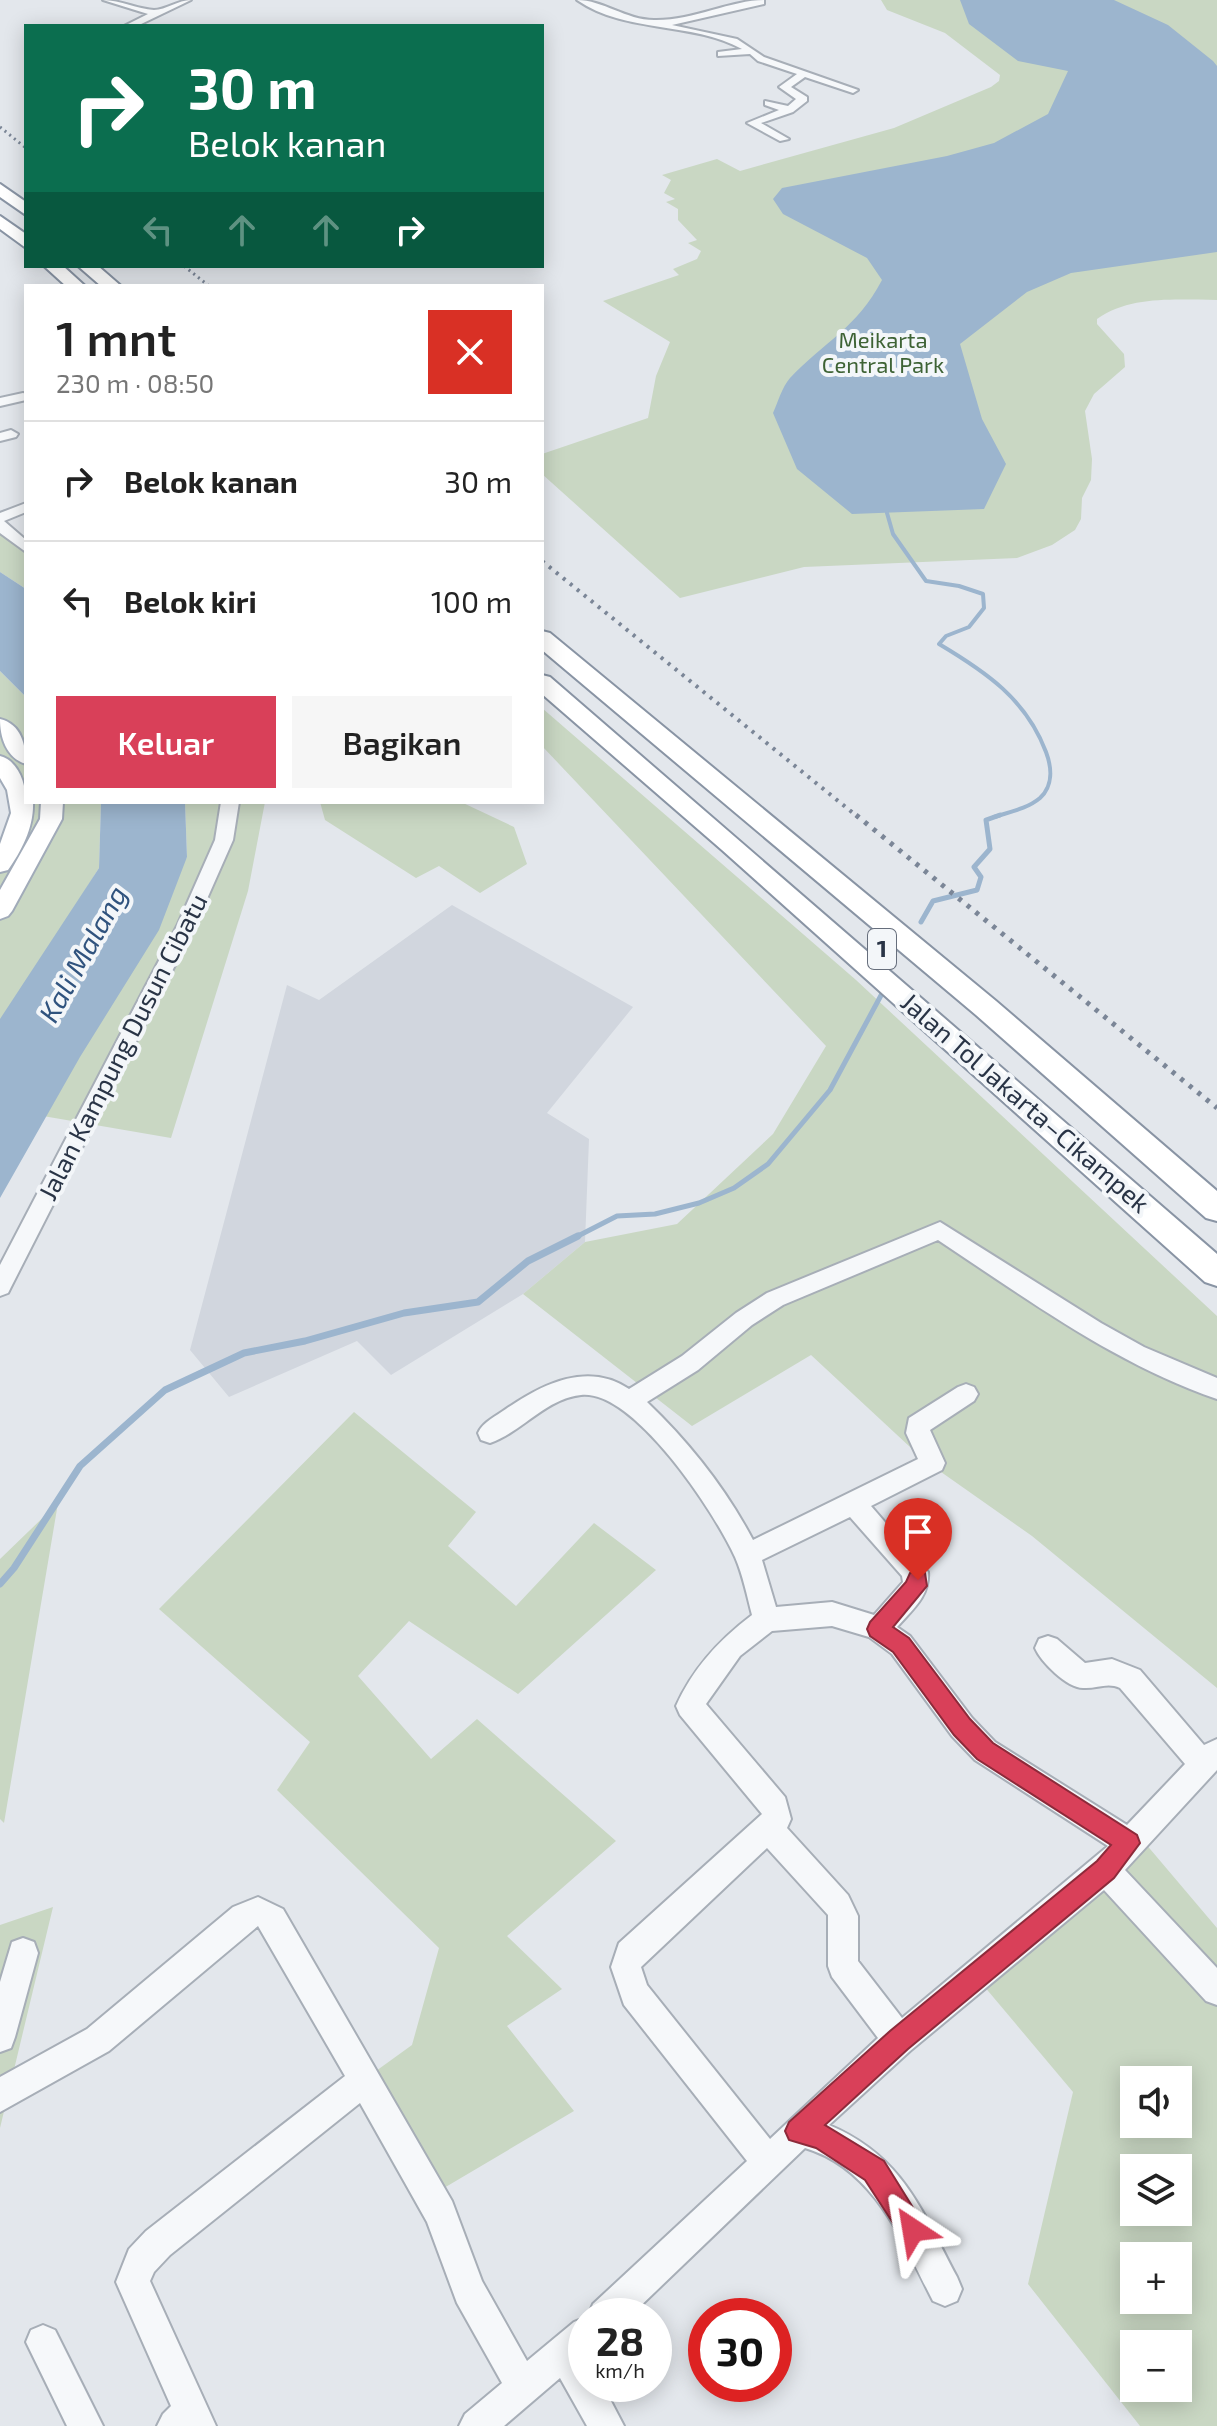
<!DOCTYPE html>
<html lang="id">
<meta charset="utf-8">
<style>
:root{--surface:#fff;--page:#f6f6f6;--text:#222;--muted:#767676;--line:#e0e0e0;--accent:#d94059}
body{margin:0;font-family:"Exo 2",sans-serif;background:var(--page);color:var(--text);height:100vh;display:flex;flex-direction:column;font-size:30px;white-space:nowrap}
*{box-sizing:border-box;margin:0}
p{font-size:26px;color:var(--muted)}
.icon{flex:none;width:44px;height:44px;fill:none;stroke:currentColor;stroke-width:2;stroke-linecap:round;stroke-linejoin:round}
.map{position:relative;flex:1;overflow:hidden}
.details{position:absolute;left:24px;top:284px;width:520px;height:520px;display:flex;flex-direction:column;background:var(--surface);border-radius:0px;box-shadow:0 4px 20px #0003}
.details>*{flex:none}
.guide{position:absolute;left:24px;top:24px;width:520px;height:244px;border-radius:0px;box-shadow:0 4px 20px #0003;background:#0b6e4f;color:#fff;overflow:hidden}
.buttons{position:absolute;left:1120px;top:2066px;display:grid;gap:16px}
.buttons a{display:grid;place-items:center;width:72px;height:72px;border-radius:0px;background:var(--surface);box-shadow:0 4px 20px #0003;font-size:40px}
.speed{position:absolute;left:568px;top:2298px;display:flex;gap:16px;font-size:40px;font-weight:700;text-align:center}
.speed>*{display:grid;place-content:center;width:104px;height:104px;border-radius:50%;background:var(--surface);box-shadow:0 4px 20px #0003;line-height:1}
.speed small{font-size:20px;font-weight:400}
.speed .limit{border:12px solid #d22;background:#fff;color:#111}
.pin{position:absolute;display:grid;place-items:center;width:68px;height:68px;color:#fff;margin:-82px -34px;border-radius:50% 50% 50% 0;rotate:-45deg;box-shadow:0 0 8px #0007}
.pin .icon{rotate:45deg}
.me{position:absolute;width:88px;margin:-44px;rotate:327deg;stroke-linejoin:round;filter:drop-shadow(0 0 6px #0008)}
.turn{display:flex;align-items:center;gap:28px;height:168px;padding:0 32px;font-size:36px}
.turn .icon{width:104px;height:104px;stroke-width:2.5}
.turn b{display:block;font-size:56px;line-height:68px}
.lanes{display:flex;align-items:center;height:76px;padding:0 32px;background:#0003;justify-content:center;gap:40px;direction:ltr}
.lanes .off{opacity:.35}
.round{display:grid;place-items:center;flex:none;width:84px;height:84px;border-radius:0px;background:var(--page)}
.overview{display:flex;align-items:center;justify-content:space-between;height:136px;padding:0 32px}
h1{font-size:48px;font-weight:600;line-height:60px}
.button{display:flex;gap:16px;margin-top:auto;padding:16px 32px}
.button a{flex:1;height:92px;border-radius:0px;background:var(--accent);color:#fff;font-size:32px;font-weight:600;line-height:92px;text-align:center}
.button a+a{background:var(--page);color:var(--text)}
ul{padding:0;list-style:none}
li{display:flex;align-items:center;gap:24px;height:120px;padding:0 32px;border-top:2px solid var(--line)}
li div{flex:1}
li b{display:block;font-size:30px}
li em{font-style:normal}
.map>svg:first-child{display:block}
.built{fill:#d1d6de}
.green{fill:#c9d7c3;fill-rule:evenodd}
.water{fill:#9cb5ce}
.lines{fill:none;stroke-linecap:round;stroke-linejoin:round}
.stream-far2{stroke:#9cb5ce;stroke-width:4}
.stream-far1{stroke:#9cb5ce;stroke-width:5}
.stream{stroke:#9cb5ce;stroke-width:7}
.minor-casing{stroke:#a7aeb7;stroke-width:4}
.major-casing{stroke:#a1abb9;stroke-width:4}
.highway-casing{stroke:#8994a4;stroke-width:4}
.minor{fill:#f6f8fa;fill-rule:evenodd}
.major{fill:#fff;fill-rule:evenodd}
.highway{fill:#fff;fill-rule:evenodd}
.rail-far2{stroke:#7b8697;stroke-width:3;stroke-dasharray:2 4;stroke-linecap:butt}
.rail-far1{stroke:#7b8697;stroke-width:4;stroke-dasharray:3 6;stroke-linecap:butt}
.rail{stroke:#7b8697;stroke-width:5;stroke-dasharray:4 7;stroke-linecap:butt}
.route{fill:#d94059;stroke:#8d2a3a;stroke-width:2}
.labels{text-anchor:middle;stroke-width:8;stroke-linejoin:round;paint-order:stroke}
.far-park-label{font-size:22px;fill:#3e6335;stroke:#f3f6f9}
.shield{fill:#f3f6f9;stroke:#666e7c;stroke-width:2}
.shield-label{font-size:24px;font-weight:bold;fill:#293446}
.street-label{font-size:26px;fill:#293446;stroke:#f3f6f9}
.water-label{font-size:28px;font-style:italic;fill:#30537e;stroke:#f3f6f9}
</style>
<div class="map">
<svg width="1217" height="2426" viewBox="0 0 1217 2426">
<rect width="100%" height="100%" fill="#e3e7ec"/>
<!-- built -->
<path class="built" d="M452,905L633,1007L547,1113L589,1139L585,1242L523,1294L391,1375L357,1341L229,1397L190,1350L287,985L319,1000Z"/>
<!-- green -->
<path class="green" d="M881,0H1217V300C1177,300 1131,295 1097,319V324L1124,354L1125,367L1094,394L1085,411L1092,459L1091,480L1082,498L1081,519L1075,530L1052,545L1017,558L804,567L680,598L542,474V454L648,418L656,376L670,342L603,301L679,275L673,269L697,259L701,251L688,243L697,240L678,220V209L666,202L675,199L664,193L671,180L662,175L717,159L740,171L894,128L991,87L999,81L1000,75L945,33L887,10Z
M0,530L26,552V589L0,572Z
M0,671L26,697V802H101L99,868L0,1026V861L23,818L0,763Z
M542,708L856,980L1217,1316V1688L1032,1536L924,1460L811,1355L692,1426L523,1294L585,1242L677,1224L773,1134L826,1046L542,746Z
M185,802H265L248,891L171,1138L43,1116L187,857Z
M320,802H461L514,827L527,864L480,893L439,866L416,878L325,820Z
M354,1412L476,1512L448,1546L516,1606L594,1523L656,1570L518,1694L409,1621L358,1676L431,1759L477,1719L616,1841L507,1936L562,1989L507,2026L574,2111L427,2198L351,2089L412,2045L439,1948L277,1790L310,1742L159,1609Z
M58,1503L4,1823L0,1819V1559Z
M1145,1843L1217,1928V2426H1140L1028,2284L1073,2092L978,1979ZM1134,2080H1178V2124H1134ZM1134,2168H1178V2212H1134ZM1134,2256H1178V2300H1134ZM1134,2344H1178V2388H1134Z
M53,1907L0,2128V1925Z"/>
<!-- water -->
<path class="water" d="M960,0H1114L1168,25L1213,61L1217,66V252L1071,273L1027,292L960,344L982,419L1006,464L984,509L852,514L797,469L773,413C778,402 782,387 790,378C824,342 857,328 882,280L867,258L783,214L773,199L782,188L947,156L994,143L1048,114L1068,71L1018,61L969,24Z
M0,572L26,589V697L0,671Z
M101,802H185L187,857L159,930L80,1057L0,1198V1019L99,868Z"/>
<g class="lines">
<!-- stream-far2 -->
<path class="stream-far2" d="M887,513L893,534L926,581L959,586L983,594L984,608L969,627L946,636L939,644C986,672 1026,699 1046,752C1052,768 1053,786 1040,798C1027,809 1009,812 994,817"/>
<!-- stream-far1 -->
<path class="stream-far1" d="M921,922L933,901L977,890L981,877L974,867L990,849L986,820L1000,815
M574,1238L617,1216L655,1214L699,1203L734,1188L768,1164L830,1090L885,988"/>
<!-- stream -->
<path class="stream" d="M0,1584L14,1568L80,1466L165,1390L244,1353L305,1341L404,1313L478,1302L528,1261L578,1236"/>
<!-- minor casing -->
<g class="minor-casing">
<path id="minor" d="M103,0C121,0 137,9 154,10C166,10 178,0 191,0L137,26H124L148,14Z
M577,0C603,0 626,20 654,20C692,21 731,0 764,0V4L672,25L737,39L764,57L858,90L853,93L805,77L791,87L807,97V101L793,112L761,123L789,139L780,141L747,123L779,110L765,105V101L788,106L796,99L779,87L797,74L758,61L750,54L718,56V52L742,49C691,21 626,34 577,0Z
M23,393L26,394V400L0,406V398Z
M11,430L18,434L16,437L0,441V433Z
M26,503V512L4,521L26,540V552L0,533V513Z
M221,802H239L233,840L195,926L11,1287L8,1293L0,1296V1265L177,926L215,840Z
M940,1222L1101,1323L1144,1347L1217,1378V1399C1115,1364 1027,1299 938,1240L783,1305L752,1325L698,1370L647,1402C689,1442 726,1489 753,1540L918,1459L906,1433L909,1418L958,1387L966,1384L974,1387L978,1394L974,1401L930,1430L945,1463L942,1470L871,1506L928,1572C930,1596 912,1610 897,1627L910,1636L972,1718L995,1742L1127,1825L1185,1764L1120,1688C1107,1682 1097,1689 1083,1688C1067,1688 1041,1662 1035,1648L1039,1639L1048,1636L1057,1639L1085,1663L1112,1659L1140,1670L1204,1745L1217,1739V1770L1125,1870L1217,1968V2005L1206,2001L1104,1890L910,2051L829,2125C903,2156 922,2211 957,2277L962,2289L957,2301L945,2306L933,2301C902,2241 875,2169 805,2148L630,2316H588L593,2304L747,2161L624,2005L611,1967L619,1943L762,1814L680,1715L676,1706C693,1668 719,1640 752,1615C747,1596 743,1575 735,1557C715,1513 634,1389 581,1395C545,1399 522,1432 490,1443L481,1440L478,1433C483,1422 496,1416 506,1409C542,1384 588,1361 629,1389L682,1356L736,1313L767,1293ZM850,1517L902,1576L903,1582L874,1615L832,1602L776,1607L762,1560ZM832,1626L869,1637L892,1654L952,1736L975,1760L1108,1846L902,2018L858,1961V1916L848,1895L787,1828L791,1819L785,1797L706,1704L740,1656L772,1631ZM767,1848L828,1915V1966L832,1977L878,2038L770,2139L647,1985L641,1967Z
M258,1897L283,1909L452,2201L482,2281L527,2361L574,2322L586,2317V2384H602L624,2426H587L560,2378L504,2426H459L465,2414L502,2383L457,2303L427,2222L360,2103L170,2255L154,2272L150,2281L216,2426H157L163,2414L171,2406L116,2282L129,2249L146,2231L345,2076L258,1926L109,2051L0,2112V2077L87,2029L233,1907Z
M23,1938L34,1942L38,1953L15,2037L11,2048L0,2052V1982L12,1942Z
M43,2325L55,2330L103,2426H67L26,2342L31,2330Z"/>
</g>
<!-- major casing -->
<g class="major-casing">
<path id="major" d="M0,719C21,724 26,745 26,764C6,758 0,737 0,719Z
M0,756C19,761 26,785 26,802H33C34,827 22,850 8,870L0,872V844L11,813L7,790L0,778Z
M41,802H63L62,819L12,911L8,916L0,919V890L40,819Z"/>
</g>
<!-- highway casing -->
<g class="highway-casing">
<path id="highway" d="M0,184L26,202V215L0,197Z
M0,216L26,234V248L0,229Z
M44,266H63L85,286H66Z
M78,266H98L121,286H101Z
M542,631L550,633L996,1001L1217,1191V1221L1206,1218L976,1015L542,650Z
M542,675L550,677L1217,1254V1286L1205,1282L722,850L542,694Z"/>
</g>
<!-- minor -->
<use href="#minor" class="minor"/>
<!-- major -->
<use href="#major" class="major"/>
<!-- highway -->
<use href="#highway" class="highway"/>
<!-- rail-far2 -->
<path class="rail-far2" d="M0,127L26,148
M184,266L209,286"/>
<!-- rail-far1 -->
<path class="rail-far1" d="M542,561L858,817"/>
<!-- rail -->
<path class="rail" d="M856,815L1217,1108"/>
</g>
<!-- route -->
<path class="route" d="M918,1570L925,1573L927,1586L893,1627L909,1638L970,1719L993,1743L1137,1835L1140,1843L1114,1878L908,2049L825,2125L884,2161L927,2230L923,2240L913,2244L904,2240L865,2180L816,2148L789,2140L785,2131L789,2122L890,2031L1097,1861L1111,1845L977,1759L954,1735L893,1652L870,1636L867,1629L870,1622L906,1582L910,1573Z"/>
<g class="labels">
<!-- far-park labels -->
<g class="far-park-label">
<text x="883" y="348">Meikarta<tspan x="883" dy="25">Central Park</tspan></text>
</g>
<!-- shield labels -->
<rect class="shield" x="868" y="929" width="28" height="40" rx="6"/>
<g class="shield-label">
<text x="882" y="957">1</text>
</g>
<!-- street labels -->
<g class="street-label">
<text transform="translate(123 1047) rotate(-63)" y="9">Jalan Kampung Dusun Cibatu</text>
<text transform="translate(1025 1103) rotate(41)" y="9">Jalan Tol Jakarta–Cikampek</text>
</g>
<!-- water labels -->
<g class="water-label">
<text transform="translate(83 954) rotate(-61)" y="10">Kali Malang</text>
</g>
</g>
</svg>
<div class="buttons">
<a><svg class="icon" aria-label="sound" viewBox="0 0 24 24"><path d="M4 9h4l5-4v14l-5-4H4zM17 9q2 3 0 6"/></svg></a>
<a><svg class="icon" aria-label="layers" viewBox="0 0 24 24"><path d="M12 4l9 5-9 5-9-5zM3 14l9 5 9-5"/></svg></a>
<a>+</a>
<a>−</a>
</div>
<div class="speed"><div>28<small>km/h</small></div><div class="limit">30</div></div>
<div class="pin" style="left:918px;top:1580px;background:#d93025"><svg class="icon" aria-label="arrive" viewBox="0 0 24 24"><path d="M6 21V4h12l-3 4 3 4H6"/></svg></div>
<svg class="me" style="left:913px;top:2230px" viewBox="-20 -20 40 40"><path d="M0-17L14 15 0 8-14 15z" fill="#d94059" stroke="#fff" stroke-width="4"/></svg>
<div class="guide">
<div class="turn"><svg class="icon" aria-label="right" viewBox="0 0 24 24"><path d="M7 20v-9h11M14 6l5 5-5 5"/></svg><div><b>30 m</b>Belok kanan</div></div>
<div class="lanes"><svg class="icon off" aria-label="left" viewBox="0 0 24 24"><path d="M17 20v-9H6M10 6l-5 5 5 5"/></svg><svg class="icon off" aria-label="ahead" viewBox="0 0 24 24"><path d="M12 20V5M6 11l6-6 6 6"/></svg><svg class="icon off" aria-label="ahead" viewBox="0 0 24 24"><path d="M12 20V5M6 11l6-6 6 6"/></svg><svg class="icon" aria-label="right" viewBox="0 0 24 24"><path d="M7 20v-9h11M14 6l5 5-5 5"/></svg></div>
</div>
<section class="details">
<div class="overview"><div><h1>1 mnt</h1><p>230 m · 08:50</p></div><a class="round" style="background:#d93025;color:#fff"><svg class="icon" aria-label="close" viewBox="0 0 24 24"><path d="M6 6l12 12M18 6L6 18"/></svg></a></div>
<ul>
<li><svg class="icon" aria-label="right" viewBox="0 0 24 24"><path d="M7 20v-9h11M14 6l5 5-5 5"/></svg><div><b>Belok kanan</b></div><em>30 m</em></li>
<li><svg class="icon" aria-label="left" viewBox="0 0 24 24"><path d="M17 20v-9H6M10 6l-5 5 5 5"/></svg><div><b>Belok kiri</b></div><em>100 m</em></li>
</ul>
<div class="button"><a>Keluar</a><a>Bagikan</a></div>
</section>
</div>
